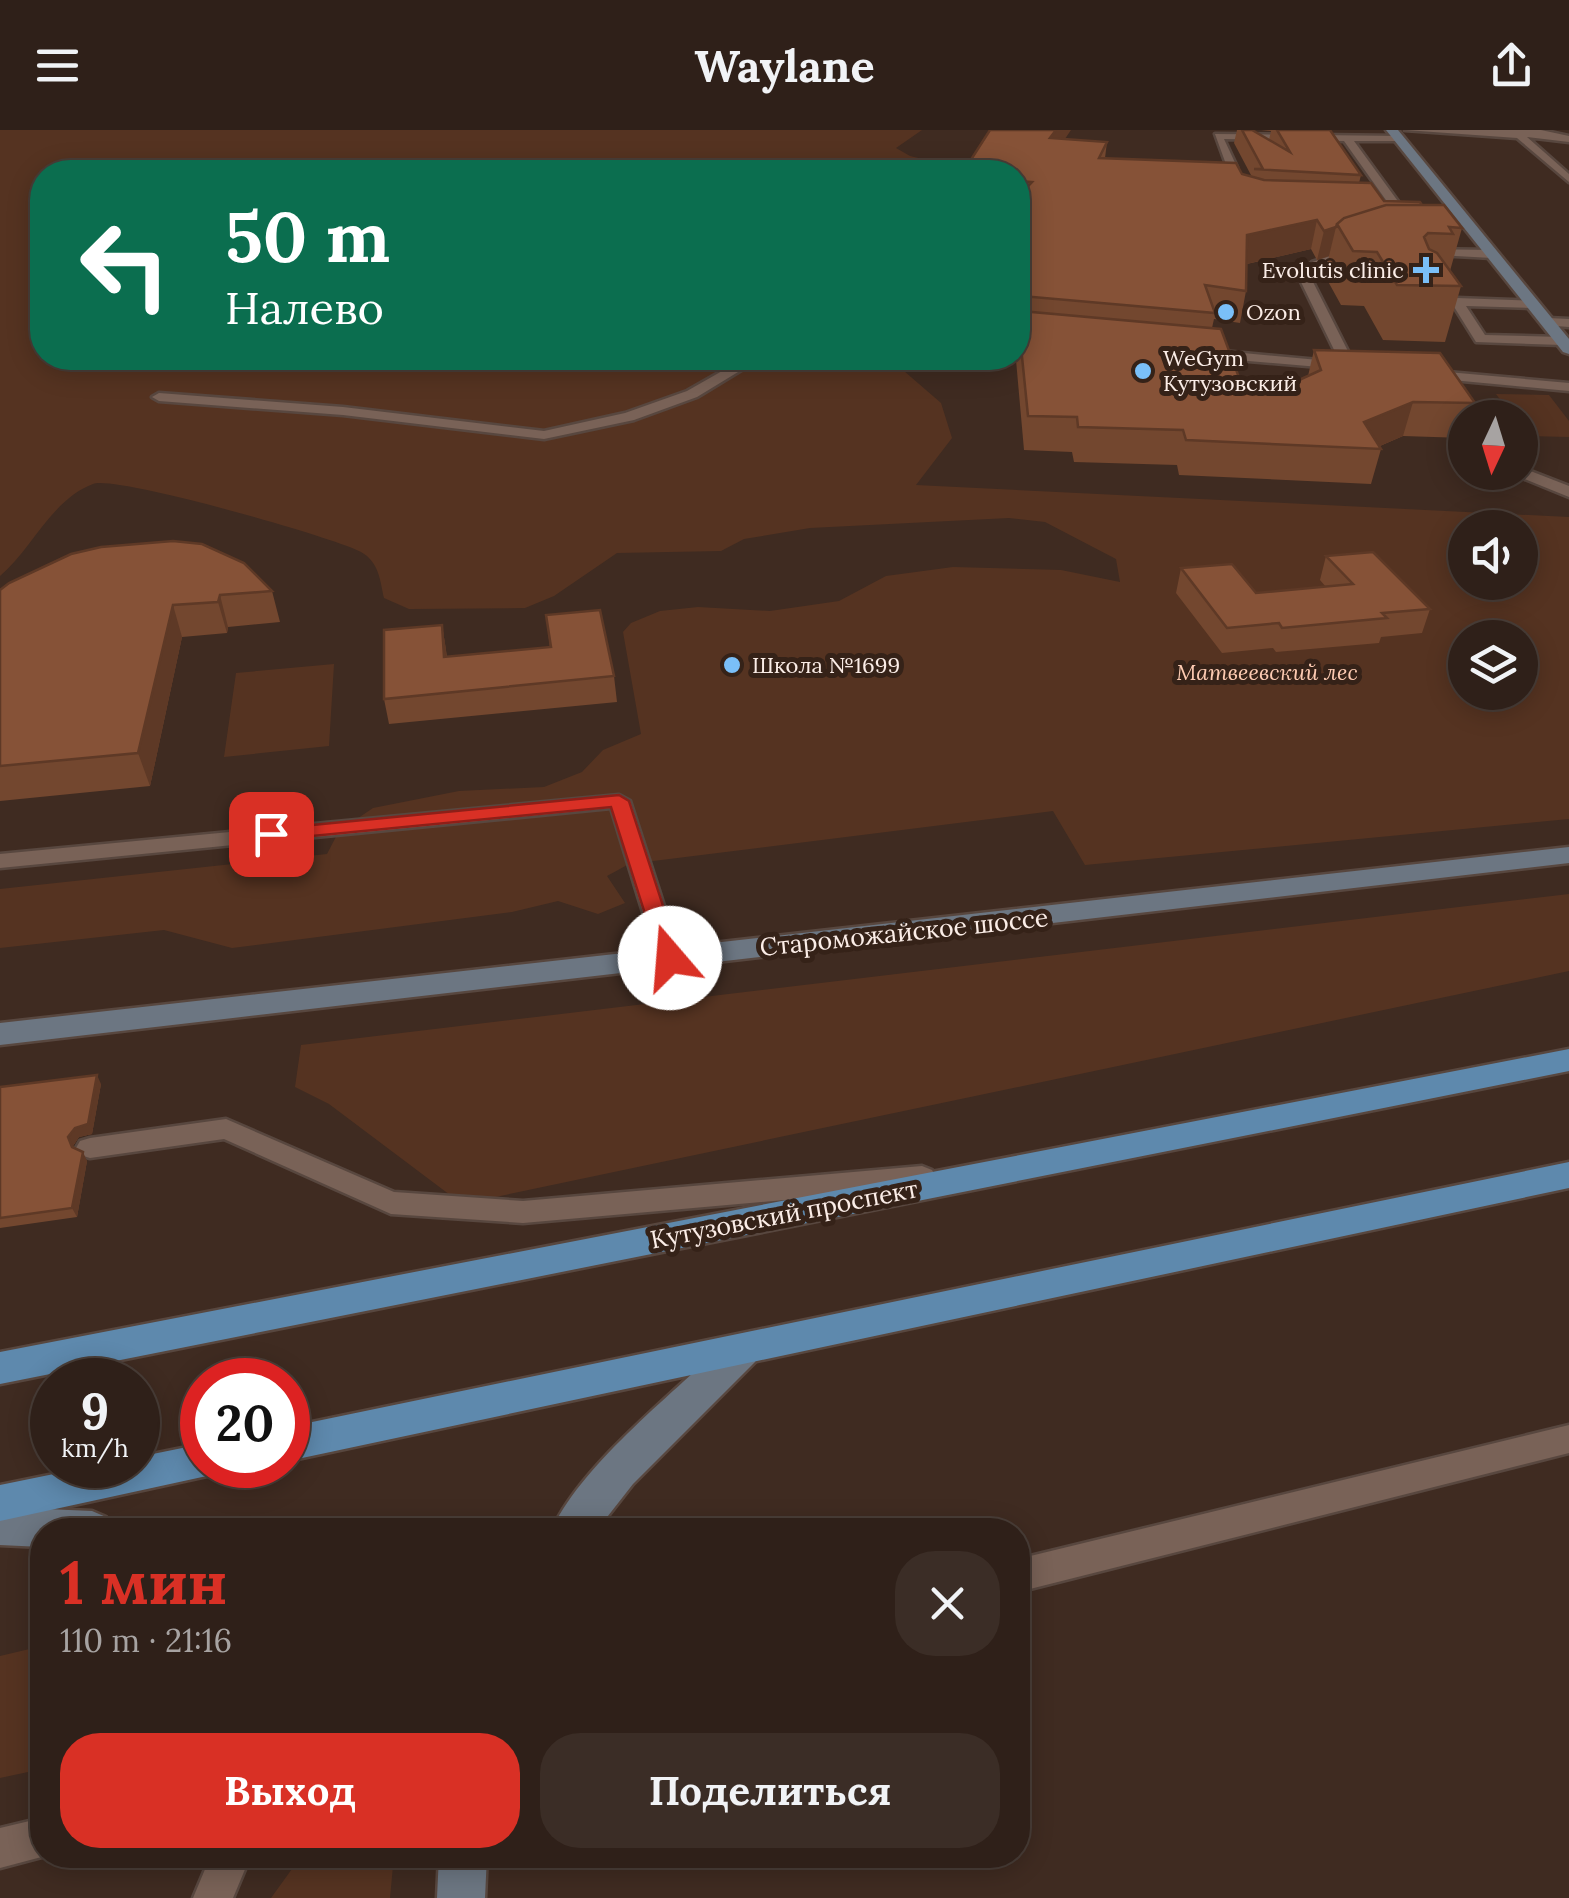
<!DOCTYPE html>
<html lang="ru">
<meta charset="utf-8">
<style>
:root{--surface:#2f2019;--page:#3b2d26;--text:#f1f3f6;--muted:#a7a3a2;--line:#4a3e38;--accent:#d93025}
body{margin:0;font-family:Lora,serif;background:var(--page);color:var(--text);height:100vh;display:flex;flex-direction:column;font-size:38px;white-space:nowrap}
*{box-sizing:border-box;margin:0}
p{font-size:32px;color:var(--muted)}
.icon{flex:none;width:55px;height:55px;fill:none;stroke:currentColor;stroke-width:2;stroke-linecap:round;stroke-linejoin:round}
.map{position:relative;flex:1;overflow:hidden}
.panel{position:absolute;left:30px;top:1388px;width:1000px;height:350px;display:flex;flex-direction:column;background:var(--surface);border-radius:40px;box-shadow:0 5px 25px #0003,0 0 0 2px var(--line)}
.panel>*{flex:none}
.banner{position:absolute;left:30px;top:30px;width:1000px;height:210px;border-radius:40px;box-shadow:0 5px 25px #0003,0 0 0 2px var(--line);background:#0b6e4f;color:#fff;overflow:hidden}
.needle{width:65px;rotate:184deg}
.buttons{position:absolute;left:1448px;top:270px;display:grid;gap:20px}
.buttons a{display:grid;place-items:center;width:90px;height:90px;border-radius:50%;background:var(--surface);box-shadow:0 5px 25px #0003,0 0 0 2px var(--line);font-size:50px}
.speed{position:absolute;left:30px;top:1228px;display:flex;gap:20px;font-size:50px;font-weight:700;text-align:center}
.speed>*{display:grid;place-content:center;width:130px;height:130px;border-radius:50%;background:var(--surface);box-shadow:0 5px 25px #0003,0 0 0 2px var(--line);line-height:1}
.speed small{font-size:25px;font-weight:400}
.speed .limit{border:15px solid #d22;background:#fff;color:#111}
.pin{position:absolute;display:grid;place-items:center;width:85px;height:85px;color:#fff;margin:-42px;border-radius:20px;box-shadow:0 5px 15px #0006}
.me{position:absolute;width:110px;margin:-55px;rotate:342deg;stroke-linejoin:round;filter:drop-shadow(0 0 8px #0008)}
.turn{display:flex;align-items:center;gap:35px;height:210px;padding:0 30px;font-size:45px}
.turn .icon{width:130px;height:130px;stroke-width:2.5}
.turn b{display:block;font-size:70px;line-height:85px}
.round{display:grid;place-items:center;flex:none;width:105px;height:105px;border-radius:40px;background:var(--page)}
.overview{display:flex;align-items:center;justify-content:space-between;height:170px;padding:0 30px}
h1{font-size:60px;font-weight:700;line-height:75px;color:var(--accent)}
.primary-button{display:flex;gap:20px;margin-top:auto;padding:20px 30px}
.primary-button a{flex:1;height:115px;border-radius:40px;background:var(--accent);color:#fff;font-size:40px;font-weight:700;line-height:115px;text-align:center}
.primary-button a+a{background:var(--page);color:var(--text)}
header{display:flex;justify-content:space-between;align-items:center;height:130px;padding:0 30px;background:var(--surface);font-size:45px;font-weight:700}
.map>svg:first-child{display:block}
.green{fill:#553321;fill-rule:evenodd}
.lines{fill:none;stroke-linecap:round;stroke-linejoin:round}
.lane-casing{stroke:#58473f;stroke-width:5}
.secondary-casing{stroke:#58473f;stroke-width:5}
.primary-casing{stroke:#58473f;stroke-width:5}
.lane{fill:#796257;fill-rule:evenodd}
.secondary{fill:#6c7682;fill-rule:evenodd}
.primary{fill:#5e89ad;fill-rule:evenodd}
.wall{fill:#73472f}
.shaded-wall{fill:#5e3926}
.building{fill:#865237;stroke:#5e3926;stroke-width:2.5}
.route{fill:#d93025;stroke:#8d1f18;stroke-width:2.5}
.poi-dot{fill:#7abff8;stroke:#352218;stroke-width:4}
.labels{text-anchor:middle;stroke-width:10;stroke-linejoin:round;paint-order:stroke}
.far-poi-label{font-size:22px;fill:#fbede7;stroke:#352218;text-anchor:start}
.far-park-label{font-size:22px;font-style:italic;fill:#fdcbb2;stroke:#352218}
.street-label{font-size:25px;fill:#fbede7;stroke:#352218}
</style>
<header><svg class="icon" aria-label="menu" viewBox="0 0 24 24"><path d="M4 6h16M4 12h16M4 18h16"/></svg>Waylane<svg class="icon" aria-label="share" viewBox="0 0 24 24"><path d="M12 15V3M7 8l5-5 5 5M5 13v7h14v-7"/></svg></header>
<div class="map">
<svg width="1569" height="1768" viewBox="0 0 1569 1768">
<rect width="100%" height="100%" fill="#3f2b21"/>
<!-- green -->
<path class="green" d="M0,0H922L896,18L910,26L965,39H944L941,42H42V228H889L941,273L952,308L916,355L1569,387V689L1085,735L1053,681L629,734L607,746L625,773L598,784L558,771L512,782L232,818L164,800L0,818V759L327,724L339,701L373,678L459,661L544,657L582,642L603,620L641,604L623,502L631,493L660,481L698,477L770,481L839,471L886,446L953,437L1061,440L1120,452L1116,429L1045,392L1009,388L810,398L744,409L721,421L617,423L554,466L525,478L409,479L384,468C380,450 379,432 361,422C333,407 115,345 93,354C52,369 32,419 0,446ZM1465,398H1520V452H1465ZM1465,508H1520V562H1465Z
M1496,264L1549,265L1569,291V307L1526,306L1520,298V288L1513,287Z
M334,534L329,616L224,627L236,543Z
M1569,764V841L462,1074L329,974L295,957L301,915Z
M42,1516V1639L0,1648V1526Z
M302,1725H394L390,1768H271Z"/>
<g class="lines">
<!-- lane casing -->
<g class="lane-casing">
<path id="lane" d="M1405,0H1541L1569,6V12L1527,7L1569,44V52L1517,8Z
M1215,4L1401,6L1398,11H1354L1408,85L1398,87L1344,11L1224,9L1237,37L1232,40L1227,37Z
M1358,117L1362,122L1320,137L1312,150L1356,237L1354,240L1201,227L1194,223L1201,219L1340,232L1300,150L1312,132Z
M1423,119L1492,120L1498,124L1492,128L1419,124Z
M1457,168L1537,171L1539,174L1533,178L1466,176L1485,205L1562,207L1569,211L1562,215L1476,212L1451,172Z
M1548,188L1569,189V197L1543,195V189Z
M745,228H761L697,267L634,290L544,309L343,285L159,271L152,267L159,263L343,277L544,301L625,283L687,261Z
M1425,240L1569,253V261L1420,247L1418,244Z
M1520,337L1569,356V367L1515,345L1513,342H1520Z
M619,665L630,671L681,828L677,834H661L657,828L611,678L0,738V724Z
M226,989L394,1062L523,1071L922,1036L932,1040L936,1047L932,1054L922,1058L523,1093L391,1084L224,1009L90,1028L80,1025L76,1018L80,1011L90,1008Z
M1569,1295V1323L1018,1462V1429Z
M42,1688V1725H49L0,1738V1698Z
M211,1725H251L233,1768H193Z"/>
</g>
<!-- secondary casing -->
<g class="secondary-casing">
<path id="secondary" d="M1386,0H1398L1569,209V224L1563,222Z
M1569,717V733L0,915V893Z
M742,1205L755,1210L761,1221L755,1232L633,1354L597,1400H552C580,1336 677,1260 729,1210Z
M0,1377L92,1381L106,1387L112,1400H42V1417L0,1415Z
M439,1725H487L485,1768H437Z"/>
</g>
<!-- primary casing -->
<g class="primary-casing">
<path id="primary" d="M1569,919V941L0,1254V1222Z
M1569,1032V1058L288,1331V1297Z
M202,1314V1335H220L216,1344L0,1391V1355L98,1335H138V1327Z"/>
</g>
<!-- lane -->
<use href="#lane" class="lane"/>
<!-- secondary -->
<use href="#secondary" class="secondary"/>
<!-- primary -->
<use href="#primary" class="primary"/>
</g>
<!-- wall -->
<path class="wall" d="M1237,0H1252L1269,10L1271,1L1261,0H1330L1361,45L1359,53L1384,71L1422,75L1462,98L1450,141L1461,156L1445,212L1383,210L1364,176L1341,175L1325,146L1329,126L1317,130L1311,119L1247,134L1246,161L1240,193L1214,189L1212,198L1244,261H1275L1308,246L1314,220L1475,273L1470,288H1465L1464,308L1403,306L1380,316L1381,319L1371,354L1179,345L1177,335L1074,332L1072,322L1024,320L1016,230L996,228H1018V42L1065,9L1107,12L1105,28L1242,44L1252,47L1234,13Z
M1326,426L1430,479L1422,503L1381,507L1379,513L1276,522L1273,518L1222,523L1176,463L1181,438L1256,463L1326,457L1320,450Z
M0,460L272,461L280,492L228,497L227,503L182,507L150,656L0,671Z
M546,485L614,546L617,572L389,594L384,569L442,495L447,527L550,518Z
M101,954L92,1004L79,1007L73,1016L87,1031L77,1087L0,1098V957Z"/>
<!-- shaded-wall -->
<path class="shaded-wall" d="M1056,0H1071L1048,34L1050,8Z
M1317,90L1311,119L1242,135L1247,105Z
M1336,97L1329,126L1317,130L1324,101Z
M1413,272L1403,306L1375,318L1364,292Z
M220,465L228,497L227,503L218,472Z
M173,475L182,507L150,656L138,623Z
M442,495L446,519L448,553L444,527Z
M97,945L101,954L92,1004L79,1007L73,1016L77,1027L68,1007Z
M83,1022L87,1031L77,1087L72,1078Z"/>
<!-- building -->
<path class="building" d="M990,0H1056L1050,8L1107,12L1099,28L1236,33L1242,44L1264,50L1371,53L1384,71L1420,72L1422,75H1386L1344,88L1337,94L1336,97L1324,101L1317,90L1247,105L1246,161L1205,155L1215,183L1022,166L1018,177V67L1032,52L1018,51V42H963Z
M1242,0H1252L1290,22L1277,0H1330L1361,45L1254,39H1263Z
M1386,75H1444L1462,98L1449,97L1453,104L1428,103L1424,107L1429,119L1437,123L1461,156L1397,155L1377,122L1353,121L1337,94L1344,88Z
M1018,177L1021,181L1221,199L1244,261H1275L1321,240L1314,220L1440,223L1475,273L1413,272L1364,292L1381,319L1186,310L1183,300L1078,297L1077,287L1028,286L1019,197H1018Z
M173,411L202,414L244,433L272,461L220,465L218,472L173,475L138,623L0,636V460L9,453L71,424L101,417Z
M1373,422L1430,479L1382,483L1387,488L1282,498L1279,493L1227,498L1181,438L1232,434L1256,463L1353,454L1326,426Z
M600,480L614,546L384,569V500L442,495L444,527L551,517L546,485Z
M97,945L88,994L75,998L68,1007L72,1017L83,1022L72,1078L0,1088V957Z"/>
<!-- route -->
<path class="route" d="M619,665L629,671L680,828L677,833H662L659,828L611,677L271,710L261,704L271,699Z"/>
<!-- markers -->
<g class="poi-dot">
<path d="M1421 125h10v10h10v10h-10v10h-10v-10h-10v-10h10z"/>
<circle cx="1226" cy="182" r="10"/>
<circle cx="1143" cy="241" r="10"/>
<circle cx="732" cy="535" r="10"/>
</g>
<g class="labels">
<!-- far-poi labels -->
<g class="far-poi-label">
<text x="1404" y="148" text-anchor="end">Evolutis clinic</text>
<text x="1246" y="190">Ozon</text>
<text x="1163" y="236">WeGym<tspan x="1163" dy="25">Кутузовский</tspan></text>
<text x="752" y="543">Школа №1699</text>
</g>
<!-- far-park labels -->
<g class="far-park-label">
<text x="1267" y="550">Матвеевский лес</text>
</g>
<!-- street labels -->
<g class="street-label">
<text transform="translate(904 802) rotate(-6)" y="9">Староможайское шоссе</text>
<text transform="translate(784 1084) rotate(-11)" y="9">Кутузовский проспект</text>
</g>
</g>
</svg>
<div class="buttons">
<a><svg class="needle" viewBox="-14 -14 28 28"><path d="M0-13l5 13h-10z" fill="#e53935"/><path d="M0 13l5-13h-10z" fill="#a7a3a2"/></svg></a>
<a><svg class="icon" aria-label="sound" viewBox="0 0 24 24"><path d="M4 9h4l5-4v14l-5-4H4zM17 9q2 3 0 6"/></svg></a>
<a><svg class="icon" aria-label="layers" viewBox="0 0 24 24"><path d="M12 4l9 5-9 5-9-5zM3 14l9 5 9-5"/></svg></a>
</div>
<div class="speed"><div>9<small>km/h</small></div><div class="limit">20</div></div>
<div class="pin" style="left:271px;top:704px;background:#d93025"><svg class="icon" aria-label="arrive" viewBox="0 0 24 24"><path d="M6 21V4h12l-3 4 3 4H6"/></svg></div>
<svg class="me" style="left:670px;top:828px" viewBox="-20 -20 40 40"><circle r="19" fill="#fff"/><path d="M0-13L10 11 0 6-10 11z" fill="#d93025"/></svg>
<div class="banner">
<div class="turn"><svg class="icon" aria-label="left" viewBox="0 0 24 24"><path d="M17 20v-9H6M10 6l-5 5 5 5"/></svg><div><b>50 m</b>Налево</div></div>
</div>
<section class="panel">
<div class="overview"><div><h1>1 мин</h1><p>110 m · 21:16</p></div><a class="round"><svg class="icon" aria-label="close" viewBox="0 0 24 24"><path d="M6 6l12 12M18 6L6 18"/></svg></a></div>
<div class="primary-button"><a>Выход</a><a>Поделиться</a></div>
</section>
</div>
